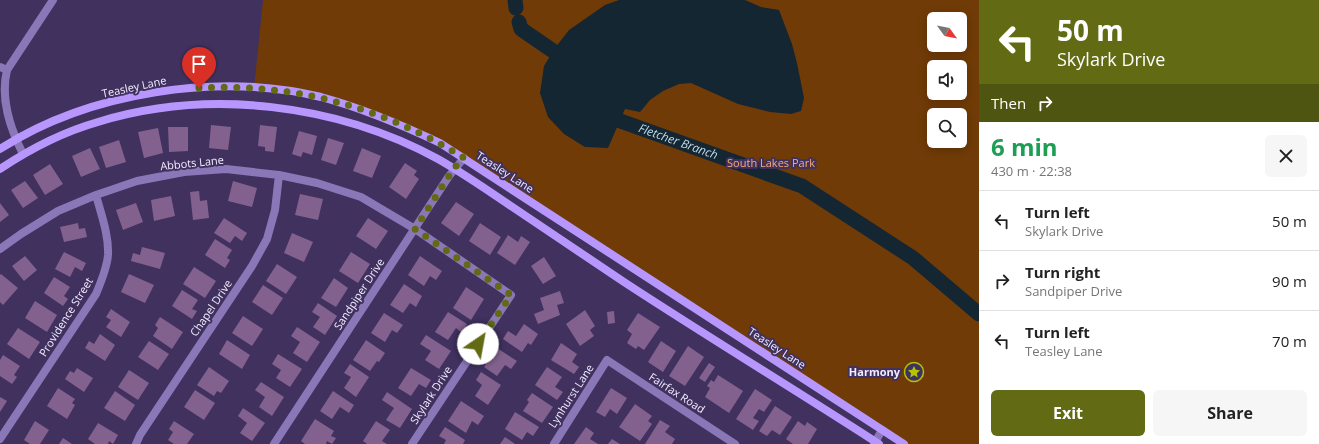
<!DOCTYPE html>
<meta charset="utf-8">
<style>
:root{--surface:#fff;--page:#f6f6f6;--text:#222;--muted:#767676;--line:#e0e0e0;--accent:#626b14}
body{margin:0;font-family:"Open Sans",sans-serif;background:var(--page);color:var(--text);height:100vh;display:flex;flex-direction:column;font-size:15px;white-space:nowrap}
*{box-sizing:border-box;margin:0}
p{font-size:13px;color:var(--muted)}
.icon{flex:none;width:22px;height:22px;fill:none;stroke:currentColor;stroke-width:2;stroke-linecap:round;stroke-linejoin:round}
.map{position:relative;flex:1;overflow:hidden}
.side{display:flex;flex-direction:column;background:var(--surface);width:340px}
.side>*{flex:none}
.hud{background:#626b14;color:#fff;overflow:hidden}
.needle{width:26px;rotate:123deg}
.tools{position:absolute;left:927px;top:12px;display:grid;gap:8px}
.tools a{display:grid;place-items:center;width:40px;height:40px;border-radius:6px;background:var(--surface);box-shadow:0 2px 10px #0003;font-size:20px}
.pin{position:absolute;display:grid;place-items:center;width:34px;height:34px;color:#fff;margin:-41px -17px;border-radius:50% 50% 50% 0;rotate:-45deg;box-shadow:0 0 4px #0007}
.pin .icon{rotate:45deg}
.me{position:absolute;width:44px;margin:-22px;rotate:33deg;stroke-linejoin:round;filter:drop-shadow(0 0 3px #0008)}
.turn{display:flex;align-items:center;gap:14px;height:84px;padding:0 12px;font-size:18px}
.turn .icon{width:52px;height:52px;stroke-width:2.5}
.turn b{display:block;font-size:28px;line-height:34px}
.then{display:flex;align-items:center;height:38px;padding:0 12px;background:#0003;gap:8px;font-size:15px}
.round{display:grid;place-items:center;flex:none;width:42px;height:42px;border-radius:6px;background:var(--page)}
.summary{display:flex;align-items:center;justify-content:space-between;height:68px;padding:0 12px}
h1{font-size:24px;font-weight:700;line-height:30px;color:#1e9e55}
.cta{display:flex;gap:8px;margin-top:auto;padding:8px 12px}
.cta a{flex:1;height:46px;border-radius:6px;background:var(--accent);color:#fff;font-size:16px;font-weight:700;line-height:46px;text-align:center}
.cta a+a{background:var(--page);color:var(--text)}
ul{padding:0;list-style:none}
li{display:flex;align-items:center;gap:12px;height:60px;padding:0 12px;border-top:1px solid var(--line)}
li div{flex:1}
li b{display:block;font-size:15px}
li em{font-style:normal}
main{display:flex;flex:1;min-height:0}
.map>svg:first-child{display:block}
.green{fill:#703b07;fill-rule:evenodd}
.water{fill:#142631}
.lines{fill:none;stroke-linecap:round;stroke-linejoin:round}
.river{stroke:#142631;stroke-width:15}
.building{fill:#83618e}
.minor{stroke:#8a77b7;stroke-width:8}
.tertiary{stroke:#8a77b7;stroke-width:8}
.secondary{stroke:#b797fd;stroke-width:8}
.route{stroke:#626b14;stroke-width:7;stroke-dasharray:0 12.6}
.labels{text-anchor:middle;stroke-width:4;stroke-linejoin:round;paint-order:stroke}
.street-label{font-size:11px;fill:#f1edff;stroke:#40315f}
.park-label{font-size:11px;fill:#f7ad76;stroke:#40315f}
.poi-label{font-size:11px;font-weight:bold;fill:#f1edff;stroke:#40315f;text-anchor:end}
.water-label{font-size:12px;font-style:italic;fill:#c0daec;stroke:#40315f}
</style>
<main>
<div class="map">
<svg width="979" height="444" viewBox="0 0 979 444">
<rect width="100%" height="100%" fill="#40315f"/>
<!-- green -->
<path class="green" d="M263,0H979V444H905L463,158L390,120L321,98L254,88ZM934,19H960V45H934ZM934,67H960V93H934ZM934,115H960V141H934Z"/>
<!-- water -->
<path class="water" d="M619,0H745L761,7L779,10L792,44L797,63L804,98L801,111L791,114L770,112L738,104L691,83L679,84L663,91L650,100L640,112L625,109L608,148L585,147L564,134L548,117L540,93L544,66L555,48L569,30L605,5Z"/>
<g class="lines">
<!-- river -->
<g class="river">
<path d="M515,0L516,8"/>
<path d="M519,22L521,29L556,53L566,64"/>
<path id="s1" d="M605,110L612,118L802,186L913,258L979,314"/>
</g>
</g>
<!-- building -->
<path class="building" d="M211,125L231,127L228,150L209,148Z
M260,125L277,127L274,152L265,151V147L258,146Z
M168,127H188V151L169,152Z
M158,128L163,153L144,158L138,132Z
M299,131L317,136L312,155L303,152L301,157L292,154Z
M328,138L344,143L336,165L321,160Z
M119,140L126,162L106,168L99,147Z
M90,148L100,169L81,177L72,156Z
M362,148L381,156L372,178L353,171Z
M405,163L417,171L414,175L419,179L406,199L389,187Z
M50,164L63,184L45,195L33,175Z
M25,181L38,198L23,208L11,190Z
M233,181L257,188L252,207L228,201Z
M199,191L200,201L207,200L209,218L193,220L190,192Z
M300,194L323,199L318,220L295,215Z
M171,196L175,216L154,221L151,200Z
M456,202L474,214L459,236L441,223Z
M0,203L9,215L0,222Z
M136,203L143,222L123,230L116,210Z
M224,218L247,233L242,241L235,236L230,243L214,233Z
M368,218L388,231L376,249L356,236Z
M78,223L79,229L85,228L87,237L64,242L60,227Z
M480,223L501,237L490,255L469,241Z
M292,233L313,242L304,262L284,253Z
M508,235L518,242L521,236L530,242L515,265L497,253Z
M215,239L232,250L227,258L230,260L225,268L205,255Z
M142,247L165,253L160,269L131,261L133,253L140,255Z
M64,252L86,263L82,271L75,267L70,277L55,269Z
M351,252L370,264L358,283L339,271Z
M25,256L37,270L24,281L12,266Z
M420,256L442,271L436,280L430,276L424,286L408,275Z
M544,257L556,276L543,284L531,266Z
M277,264L297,277L286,294L266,281Z
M194,267L216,281L205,298L183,284Z
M1,274L18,288L3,305L0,302V275Z
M129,274L154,285L145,303L121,292Z
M54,277L70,287L64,296L68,299L63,306L44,293Z
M334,278L348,288L336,307L321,298Z
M404,284L422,296L416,307L410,303L403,313L390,305Z
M263,285L283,298L272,315L252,302Z
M466,287L484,299L471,320L453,308Z
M182,290L198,300L192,309L197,311L192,319L172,306Z
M560,291L564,303L557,305L560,315L538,324L534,314L544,310L540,298Z
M35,301L57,315L47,332L25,318Z
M318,303L337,316L325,335L313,327L320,317L312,312Z
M111,309L130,322L121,337L106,327L111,320L106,317Z
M585,310L595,326L590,330L594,336L580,346L566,324Z
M614,311L615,323L608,324L607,312Z
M448,312L467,324L462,333L456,328L448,340L435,332Z
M384,313L403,325L397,333L392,330L385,342L371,333Z
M638,313L660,327L644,350L638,346L636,349L627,343L632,334L627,330Z
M243,316L263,329L252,346L232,333Z
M160,317L183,332L172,349L153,336L158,328L155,325Z
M524,324L538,334L531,345L528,343L522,352L503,339L508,331L516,336Z
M297,327L320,342L307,362L293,353L300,342L291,336Z
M18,328L40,342L29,359L7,344Z
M100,334L115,345L105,361L85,348L89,341L94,344Z
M426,335L451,351L439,369L425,360L431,351L420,344Z
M227,340L250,355L242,369L219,354Z
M366,340L385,353L379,362L377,361L370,371L353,360Z
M149,341L169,354L158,370L138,357Z
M661,341L676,351L663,372L648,362Z
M561,343L577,354L572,362L579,367L574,374L551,360Z
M688,346L704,357L685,386L669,376Z
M497,348L517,361L511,369L505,365L497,376L484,367Z
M278,354L302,369L290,387L276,378L281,370L272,364Z
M3,355L20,366L14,375L17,377L12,384L0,376V360Z
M709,363L715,367L705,382L699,378Z
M350,364L369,377L356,397L344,388L351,377L344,373Z
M209,367L229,381L221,393L217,391L214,396L197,385Z
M547,367L562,377L555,387L563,392L557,400L535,385Z
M77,368L93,378L84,392L65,379L70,371L74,373Z
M411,368L431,380L426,388L419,384L411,396L398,388Z
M129,370L149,383L138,400L118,387Z
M481,372L501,385L488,405L475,396L482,385L476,380Z
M718,375L743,391L729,413L705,397L710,388L707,386L711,380L714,382Z
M261,382L284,397L272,416L259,407L265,397L255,390Z
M58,388L75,399L72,403L75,405L67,419L47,406Z
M611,388L627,398L617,414L610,409L605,417L596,412Z
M755,389L772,400L764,412L759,409L753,418L759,421L753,430L736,419Z
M195,390L215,403L204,420L184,407Z
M115,391L135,405L125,421L104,408Z
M333,391L354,405L349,413L340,407L332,419L320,411Z
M387,392L412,409L400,428L386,420L394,408L382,400Z
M532,393L553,407L542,423L523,411L529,402L527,400Z
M0,397L7,401L0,412Z
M461,401L484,416L478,425L472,421L466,433L448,421Z
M635,404L652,416L648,421L652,424L640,441L619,427Z
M775,406L792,417L780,435L772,430L767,436L759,431Z
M243,408L265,423L252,441L240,433L247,423L238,416Z
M515,412L539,427L533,436L527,432L522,440L505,429Z
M315,419L334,431L331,436L336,438L332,444L327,441L326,444H305L301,441Z
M660,420L670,426L665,432L675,439L672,444H645Z
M35,421L49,430L40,444H30L24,440Z
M174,421L194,434L187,444H174L168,440L173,432L169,429Z
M376,421L390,430L382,441L387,444H367L363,441Z
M798,421L805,426L807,422L817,429L808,444H793L786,439Z
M98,423L118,435L113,444L109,441L108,444H95L88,439Z
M445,427L465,440L463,444H444L446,440L439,436Z
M586,427L594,433L590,439L598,444H574Z
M505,437L515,444H500Z
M63,438L72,444H59Z
M612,439L620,444H608Z"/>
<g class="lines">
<!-- minor -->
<path class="minor" d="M0,67L7,70
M0,249L21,234L58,211L96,195L137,181L184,172L226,169L279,175L317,183L361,197L415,229L511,295L412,444
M0,439L96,294C101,282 107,268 108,255C109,235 101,214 96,195
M136,444L140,435L252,266L267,239L275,210L279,175
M274,444L449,176L464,158
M554,444L607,360L735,444
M874,444L882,430"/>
<!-- tertiary -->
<path class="tertiary" d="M23,154C10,128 0,99 7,70L53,0"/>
<!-- secondary -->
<path class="secondary" d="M0,149C89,92 218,72 321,97C362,108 402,125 440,143L904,444
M0,169C30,149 63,132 98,122C209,88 337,104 438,159C461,172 483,187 505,202C545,229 584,255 624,282C708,337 794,389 879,444"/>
</g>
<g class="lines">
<!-- route -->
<path class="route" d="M199,88C220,87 242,87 263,89C334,95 404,120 464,158L454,168L415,229L511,295L478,344"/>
</g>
<!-- icons -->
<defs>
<g id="sight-ring" transform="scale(1)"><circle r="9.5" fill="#40315f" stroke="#b0c503" stroke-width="1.5"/><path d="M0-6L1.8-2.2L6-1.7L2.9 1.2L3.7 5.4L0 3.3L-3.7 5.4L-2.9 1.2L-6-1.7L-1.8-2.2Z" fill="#b0c503"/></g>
</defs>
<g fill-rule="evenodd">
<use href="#sight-ring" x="914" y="372"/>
</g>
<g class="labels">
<!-- street labels -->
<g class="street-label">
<text transform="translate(134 87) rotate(-12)" y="4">Teasley Lane</text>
<text transform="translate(192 163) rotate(-6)" y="4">Abbots Lane</text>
<text transform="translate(505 172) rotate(33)" y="4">Teasley Lane</text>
<text transform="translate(359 294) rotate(-57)" y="4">Sandpiper Drive</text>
<text transform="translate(211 308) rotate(-56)" y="4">Chapel Drive</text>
<text transform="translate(66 317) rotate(-58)" y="4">Providence Street</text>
<text transform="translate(777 348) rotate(33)" y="4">Teasley Lane</text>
<text transform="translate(677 393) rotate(33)" y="4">Fairfax Road</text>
<text transform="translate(431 395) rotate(-57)" y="4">Skylark Drive</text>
<text transform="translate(571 396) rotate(-57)" y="4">Lynhurst Lane</text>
</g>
<!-- park labels -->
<g class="park-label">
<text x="771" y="167">South Lakes Park</text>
</g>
<!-- poi labels -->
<g class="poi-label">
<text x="900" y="376">Harmony</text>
</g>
<!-- water labels -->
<g class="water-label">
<text dy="4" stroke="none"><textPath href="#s1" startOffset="81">Fletcher Branch</textPath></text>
</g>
</g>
</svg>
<div class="tools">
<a><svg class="needle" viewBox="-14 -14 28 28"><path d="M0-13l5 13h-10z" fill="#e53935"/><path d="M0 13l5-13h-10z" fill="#767676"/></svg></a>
<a><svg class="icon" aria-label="sound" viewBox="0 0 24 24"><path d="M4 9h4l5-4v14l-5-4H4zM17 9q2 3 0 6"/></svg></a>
<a><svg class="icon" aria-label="search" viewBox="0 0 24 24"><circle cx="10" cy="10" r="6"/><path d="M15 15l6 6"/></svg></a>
</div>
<div class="pin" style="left:199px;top:88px;background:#d93025"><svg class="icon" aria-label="arrive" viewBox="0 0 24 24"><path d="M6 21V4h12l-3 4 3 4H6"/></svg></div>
<svg class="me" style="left:478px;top:344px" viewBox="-20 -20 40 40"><circle r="19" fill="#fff"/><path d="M0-13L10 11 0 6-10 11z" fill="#626b14"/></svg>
</div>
<section class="side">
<div class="hud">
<div class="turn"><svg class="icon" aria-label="left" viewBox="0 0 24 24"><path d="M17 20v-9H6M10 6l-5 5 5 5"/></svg><div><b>50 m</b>Skylark Drive</div></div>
<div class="then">Then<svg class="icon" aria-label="right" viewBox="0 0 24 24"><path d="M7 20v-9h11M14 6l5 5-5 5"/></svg></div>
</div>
<div class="summary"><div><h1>6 min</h1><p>430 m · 22:38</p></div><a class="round"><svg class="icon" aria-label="close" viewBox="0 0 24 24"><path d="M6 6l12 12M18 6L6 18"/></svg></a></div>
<ul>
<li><svg class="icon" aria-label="left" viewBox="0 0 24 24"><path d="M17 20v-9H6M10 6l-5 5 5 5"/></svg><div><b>Turn left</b><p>Skylark Drive</p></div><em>50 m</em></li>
<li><svg class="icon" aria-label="right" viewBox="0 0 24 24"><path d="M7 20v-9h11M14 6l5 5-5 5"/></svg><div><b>Turn right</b><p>Sandpiper Drive</p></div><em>90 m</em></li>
<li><svg class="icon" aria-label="left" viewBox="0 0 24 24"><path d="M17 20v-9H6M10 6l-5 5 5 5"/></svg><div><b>Turn left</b><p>Teasley Lane</p></div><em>70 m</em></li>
</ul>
<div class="cta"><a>Exit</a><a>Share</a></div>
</section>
</main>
